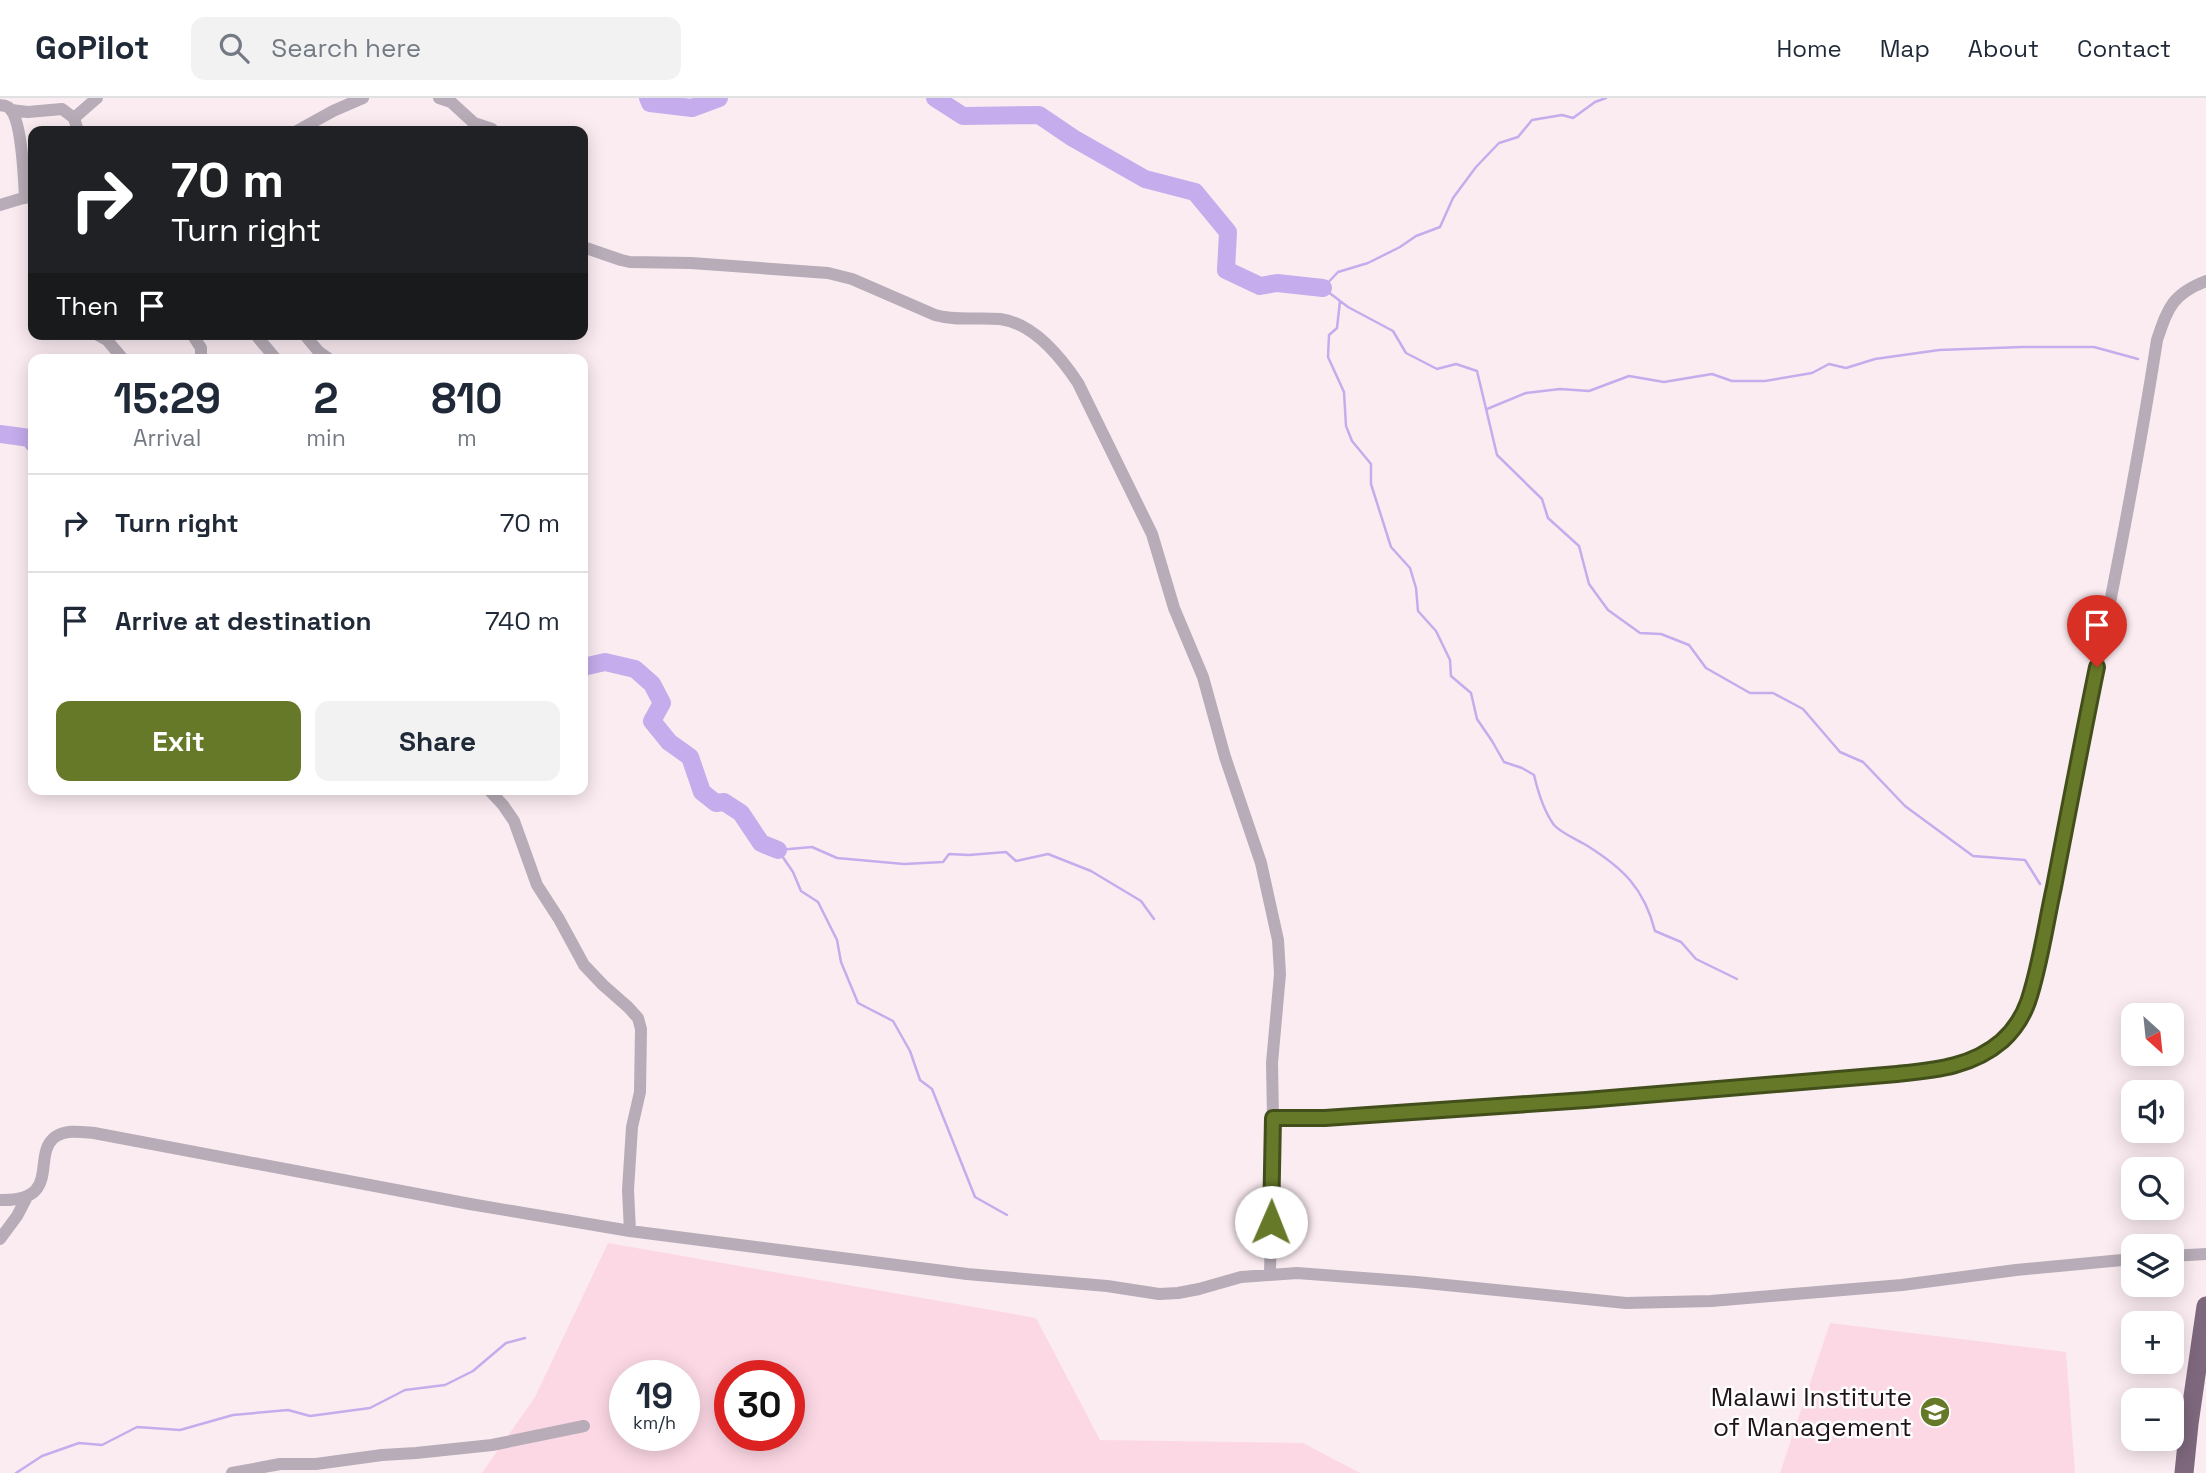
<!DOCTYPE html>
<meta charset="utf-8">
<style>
:root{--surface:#fff;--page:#f2f2f3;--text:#1f2937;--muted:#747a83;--line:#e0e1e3;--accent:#667929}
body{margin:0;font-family:"Space Grotesk",sans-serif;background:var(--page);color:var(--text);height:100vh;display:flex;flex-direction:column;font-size:26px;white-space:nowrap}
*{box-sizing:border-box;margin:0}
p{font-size:23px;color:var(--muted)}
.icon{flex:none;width:38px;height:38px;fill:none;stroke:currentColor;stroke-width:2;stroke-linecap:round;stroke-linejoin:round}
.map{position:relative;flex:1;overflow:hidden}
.drawer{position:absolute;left:28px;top:256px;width:560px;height:441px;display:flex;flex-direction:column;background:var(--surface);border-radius:14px;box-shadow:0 4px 18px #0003}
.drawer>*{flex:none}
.banner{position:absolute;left:28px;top:28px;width:560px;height:214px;border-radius:14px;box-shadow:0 4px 18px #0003;background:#202124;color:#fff;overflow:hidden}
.needle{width:46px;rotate:153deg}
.buttons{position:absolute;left:2121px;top:905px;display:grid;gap:14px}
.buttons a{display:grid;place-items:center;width:63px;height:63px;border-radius:14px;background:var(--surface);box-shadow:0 4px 18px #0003;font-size:35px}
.speed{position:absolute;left:609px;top:1262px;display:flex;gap:14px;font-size:35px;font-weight:700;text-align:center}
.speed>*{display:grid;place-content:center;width:91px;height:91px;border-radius:50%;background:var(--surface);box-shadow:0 4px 18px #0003;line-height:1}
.speed small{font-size:18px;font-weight:400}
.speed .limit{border:10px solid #d22;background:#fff;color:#111}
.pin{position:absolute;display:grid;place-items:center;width:60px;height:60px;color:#fff;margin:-72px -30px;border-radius:50% 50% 50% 0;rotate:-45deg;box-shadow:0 0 7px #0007}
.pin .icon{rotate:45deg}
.me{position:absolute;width:77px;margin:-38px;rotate:1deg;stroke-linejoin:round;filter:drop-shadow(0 0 5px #0008)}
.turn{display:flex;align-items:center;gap:24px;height:147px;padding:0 28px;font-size:32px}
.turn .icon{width:91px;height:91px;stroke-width:2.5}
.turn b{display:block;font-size:49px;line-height:60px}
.then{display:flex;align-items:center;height:66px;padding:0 28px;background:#0003;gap:14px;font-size:26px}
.eta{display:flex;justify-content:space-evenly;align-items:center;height:119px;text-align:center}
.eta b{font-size:42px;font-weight:700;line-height:49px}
.cta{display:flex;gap:14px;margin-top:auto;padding:14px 28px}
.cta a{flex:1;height:80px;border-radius:14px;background:var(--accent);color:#fff;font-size:28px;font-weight:700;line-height:80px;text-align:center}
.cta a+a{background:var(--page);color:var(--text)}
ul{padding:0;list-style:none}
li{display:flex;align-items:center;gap:21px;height:98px;padding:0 28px;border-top:2px solid var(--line)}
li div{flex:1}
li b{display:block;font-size:26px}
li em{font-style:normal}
header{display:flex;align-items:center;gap:42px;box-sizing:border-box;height:98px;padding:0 35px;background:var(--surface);border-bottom:2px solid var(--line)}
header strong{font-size:33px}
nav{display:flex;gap:38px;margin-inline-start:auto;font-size:24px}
.search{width:490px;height:63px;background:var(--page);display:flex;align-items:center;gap:18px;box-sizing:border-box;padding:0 24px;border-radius:14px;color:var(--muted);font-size:26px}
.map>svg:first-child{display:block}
.built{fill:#fcd8e5;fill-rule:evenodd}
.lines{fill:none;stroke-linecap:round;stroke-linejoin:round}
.stream{stroke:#c5acec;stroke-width:2.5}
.river{stroke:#c5acec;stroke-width:18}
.minor{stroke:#b7acb7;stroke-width:12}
.trunk{stroke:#7e687d;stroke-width:19}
.route-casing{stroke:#424f1b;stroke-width:18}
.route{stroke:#667929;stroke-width:12}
.labels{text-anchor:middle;stroke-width:5;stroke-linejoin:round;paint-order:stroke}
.poi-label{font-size:26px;fill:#201318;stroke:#fefefe;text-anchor:end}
</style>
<header>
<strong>GoPilot</strong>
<div class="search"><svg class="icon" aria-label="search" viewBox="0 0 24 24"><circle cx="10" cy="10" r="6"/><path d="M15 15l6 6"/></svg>Search here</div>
<nav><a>Home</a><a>Map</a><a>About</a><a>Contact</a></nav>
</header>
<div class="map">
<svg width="2206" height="1375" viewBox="0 0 2206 1375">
<rect width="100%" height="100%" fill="#fbecf1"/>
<!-- built -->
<path class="built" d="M608,1145L1036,1220L1100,1342L1303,1345L1360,1375H482L535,1299ZM625,1278H684V1337H625ZM730,1278H789V1337H730Z
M1830,1225L2066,1254L2075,1375H1780Z"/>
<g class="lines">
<!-- stream -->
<path class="stream" d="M1606,0L1595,4L1573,20L1562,17L1532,22L1518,39L1499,45L1476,69L1453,100L1440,129L1416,138L1400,149L1368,165L1338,174L1323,190L1348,209L1393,233L1406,255L1437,271L1456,266L1477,273L1497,357L1542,401L1548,420L1579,448L1589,486L1608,512L1640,535L1661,536L1689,547L1706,570L1750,595H1773L1803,611L1840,654L1863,664L1905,708L1973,758L2025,762L2040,786
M1340,203L1337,230L1329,237L1328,259L1344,294L1346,328L1352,343L1371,366V386L1391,449L1410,470L1416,490L1418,513L1436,533L1450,562L1451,578L1471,595L1477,621L1492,643L1504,664L1522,670L1534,677C1538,694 1543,712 1554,727C1561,735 1576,741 1586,747C1623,770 1644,790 1655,833L1681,844L1696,861L1737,881
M1487,311L1526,295L1560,291L1589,293L1629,278L1664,284L1712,276L1732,283H1765L1812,275L1829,266L1846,270L1875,261L1939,252L2022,249H2094L2138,261
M1007,1117L975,1099L932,991L920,982L910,953L893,923L858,905L841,864L837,842L818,804L801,793L793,774L778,752L812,749L837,760L904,766L943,764L949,756L969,757L1006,754L1016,763L1048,756L1091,773L1141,803L1154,821
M16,1375L42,1358L79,1345L102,1347L137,1329L180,1332L233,1317L288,1312L310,1318L370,1310L405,1292L445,1287L473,1273L506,1245L525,1240"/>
<!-- river -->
<path class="river" d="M648,0L650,5L692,10L719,0
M935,0L963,18L1039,17L1073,40L1145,81L1195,94L1228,134L1226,172L1260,188L1277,185L1323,190
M0,336L30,340L33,345
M583,569L605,564L635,571L652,586L662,605L652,623L669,644L690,659L702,694L716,705L724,704L741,715L761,745L778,752"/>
<!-- minor -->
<path class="minor" d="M439,0L451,4L474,25L492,31L489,33
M0,7C4,8 7,7 10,11C22,23 24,81 25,100
M11,12L28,14L62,11L74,20
M78,33L74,20L97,0
M297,33L333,13L363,0
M0,107L33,97
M583,149L621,162L630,164L691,165L828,175L852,181L935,217C956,223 977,219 1000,221C1033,225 1060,258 1078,285L1152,436L1174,510L1203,579L1225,659L1261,765L1278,842L1280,876L1272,965L1273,1020
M96,236L107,242L123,261
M192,236L201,250V261
M255,236L276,261
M304,236L319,254L329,261
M488,691L503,707L514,723L537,787L559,821L584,867L603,887L628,909L638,920L641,931L640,994L632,1029L628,1092L630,1133
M0,1102C63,1104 31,1057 55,1039C66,1031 82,1034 94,1035L470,1106L630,1133L967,1176L1107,1188L1159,1196L1178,1195L1199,1191L1241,1179L1297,1175L1416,1184L1626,1205L1711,1203L1902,1187L2016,1172L2133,1161
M0,1141L17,1118L27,1099
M2172,1158L2206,1156
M1270,1176L1273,1020H1325L1586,1002L1927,973C1965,968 2000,953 2021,920C2031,903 2033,882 2037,864C2047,822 2055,781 2063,739C2096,574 2131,409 2157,242C2168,210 2172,196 2206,183
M232,1375L280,1366H316L382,1357L416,1355L492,1347L584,1328"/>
<!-- trunk -->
<path class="trunk" d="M2184,1375L2189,1326L2206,1208"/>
</g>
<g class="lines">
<!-- route casing -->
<g class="route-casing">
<path id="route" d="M1271,1124L1273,1020H1325L1586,1002L1897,976C1935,972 1972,969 2002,943C2013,933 2023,918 2028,904C2040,869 2046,825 2054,789C2068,716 2082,642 2097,569"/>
</g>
<!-- route -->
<use href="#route" class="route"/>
</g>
<!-- icons -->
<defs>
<g id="university-disc" transform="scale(1.575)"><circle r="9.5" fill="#667929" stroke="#fefefe"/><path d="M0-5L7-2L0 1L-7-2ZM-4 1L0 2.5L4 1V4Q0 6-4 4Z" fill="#fff"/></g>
</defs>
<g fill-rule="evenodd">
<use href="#university-disc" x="1935" y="1314"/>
</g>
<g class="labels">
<!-- poi labels -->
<g class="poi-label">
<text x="1912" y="1308">Malawi Institute<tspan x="1912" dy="30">of Management</tspan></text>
</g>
</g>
</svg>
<div class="buttons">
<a><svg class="needle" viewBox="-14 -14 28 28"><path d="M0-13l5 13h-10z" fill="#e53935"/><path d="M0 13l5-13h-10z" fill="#747a83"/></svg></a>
<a><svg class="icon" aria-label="sound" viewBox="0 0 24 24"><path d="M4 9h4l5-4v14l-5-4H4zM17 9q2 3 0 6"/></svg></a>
<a><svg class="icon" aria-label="search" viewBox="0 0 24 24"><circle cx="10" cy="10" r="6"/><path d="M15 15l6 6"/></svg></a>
<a><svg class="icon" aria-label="layers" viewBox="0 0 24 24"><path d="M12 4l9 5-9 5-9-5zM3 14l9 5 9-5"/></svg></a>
<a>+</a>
<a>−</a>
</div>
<div class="speed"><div>19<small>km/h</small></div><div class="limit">30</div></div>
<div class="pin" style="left:2097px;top:569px;background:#d93025"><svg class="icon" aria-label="arrive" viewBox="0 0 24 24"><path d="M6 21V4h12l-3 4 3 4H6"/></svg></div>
<svg class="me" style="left:1271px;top:1124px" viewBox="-20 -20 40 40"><circle r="19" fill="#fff"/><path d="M0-13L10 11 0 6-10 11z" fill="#667929"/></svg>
<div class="banner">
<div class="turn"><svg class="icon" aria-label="right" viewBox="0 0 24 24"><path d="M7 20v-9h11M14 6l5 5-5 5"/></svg><div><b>70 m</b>Turn right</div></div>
<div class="then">Then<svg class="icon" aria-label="arrive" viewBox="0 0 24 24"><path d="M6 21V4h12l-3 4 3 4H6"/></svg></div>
</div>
<section class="drawer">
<div class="eta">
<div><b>15:29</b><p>Arrival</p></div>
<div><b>2</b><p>min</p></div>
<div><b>810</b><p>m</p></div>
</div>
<ul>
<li><svg class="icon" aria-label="right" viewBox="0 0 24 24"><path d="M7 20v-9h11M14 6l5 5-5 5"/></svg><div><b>Turn right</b></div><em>70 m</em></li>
<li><svg class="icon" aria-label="arrive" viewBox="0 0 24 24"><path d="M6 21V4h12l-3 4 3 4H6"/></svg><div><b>Arrive at destination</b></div><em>740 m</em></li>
</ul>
<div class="cta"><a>Exit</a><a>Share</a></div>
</section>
</div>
